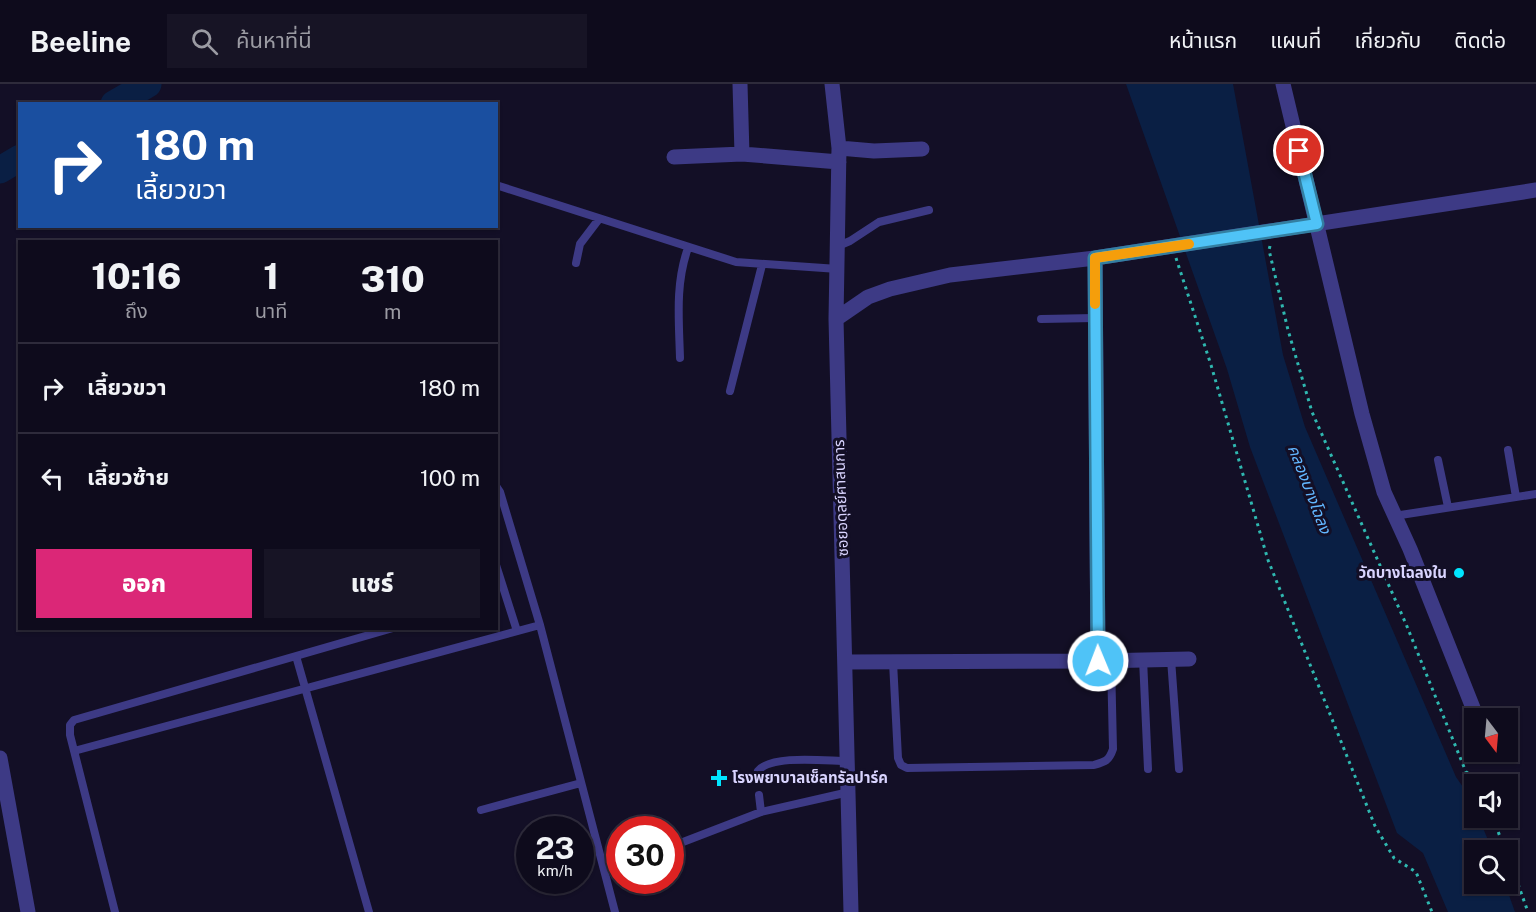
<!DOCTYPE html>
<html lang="th">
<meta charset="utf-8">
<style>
:root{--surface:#0e0b1c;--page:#171425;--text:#f1f3f6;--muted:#9b9ba3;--line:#2e2b3b;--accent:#db2777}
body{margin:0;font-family:"Public Sans","Noto Sans Thai",sans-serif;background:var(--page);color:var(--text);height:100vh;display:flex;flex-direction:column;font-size:22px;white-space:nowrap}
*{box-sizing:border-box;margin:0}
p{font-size:20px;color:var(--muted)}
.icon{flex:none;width:33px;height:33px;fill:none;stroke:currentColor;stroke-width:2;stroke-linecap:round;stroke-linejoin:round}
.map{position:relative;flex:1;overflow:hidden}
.drawer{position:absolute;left:18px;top:156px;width:480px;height:390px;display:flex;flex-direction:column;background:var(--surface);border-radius:0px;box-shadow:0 2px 4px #0004,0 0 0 2px var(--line)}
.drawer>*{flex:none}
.banner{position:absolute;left:18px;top:18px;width:480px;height:126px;border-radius:0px;box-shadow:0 2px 4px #0004,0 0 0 2px var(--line);background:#1a4fa0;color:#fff;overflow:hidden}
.needle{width:39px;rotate:164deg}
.fabs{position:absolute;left:1464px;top:624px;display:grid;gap:12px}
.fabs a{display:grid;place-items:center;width:54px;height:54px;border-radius:0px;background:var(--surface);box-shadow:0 2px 4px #0004,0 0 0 2px var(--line);font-size:30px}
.speed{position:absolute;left:516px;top:732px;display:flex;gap:12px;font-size:30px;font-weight:700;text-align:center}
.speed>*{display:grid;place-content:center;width:78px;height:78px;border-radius:50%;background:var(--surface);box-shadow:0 2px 4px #0004,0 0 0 2px var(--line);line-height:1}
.speed small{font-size:15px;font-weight:400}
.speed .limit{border:9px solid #d22;background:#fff;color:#111}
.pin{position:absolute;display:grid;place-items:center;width:51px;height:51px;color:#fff;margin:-26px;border:3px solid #fff;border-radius:50%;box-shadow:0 2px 6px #0007}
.me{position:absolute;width:66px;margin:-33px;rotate:359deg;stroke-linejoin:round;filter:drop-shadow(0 0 4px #0008)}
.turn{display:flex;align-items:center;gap:21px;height:126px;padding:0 18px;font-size:27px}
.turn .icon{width:78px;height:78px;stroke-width:2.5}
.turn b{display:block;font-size:42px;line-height:51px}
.eta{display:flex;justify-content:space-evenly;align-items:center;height:102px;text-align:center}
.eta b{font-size:36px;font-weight:800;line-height:42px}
.cta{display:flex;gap:12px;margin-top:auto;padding:12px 18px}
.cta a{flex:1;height:69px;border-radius:0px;background:var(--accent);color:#fff;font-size:24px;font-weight:800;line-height:69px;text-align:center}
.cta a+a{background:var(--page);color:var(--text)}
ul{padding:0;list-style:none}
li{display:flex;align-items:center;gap:18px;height:90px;padding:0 18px;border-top:2px solid var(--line)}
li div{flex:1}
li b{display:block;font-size:22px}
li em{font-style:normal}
header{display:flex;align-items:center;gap:36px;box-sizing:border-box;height:84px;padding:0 30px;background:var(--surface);border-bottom:2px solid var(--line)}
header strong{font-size:28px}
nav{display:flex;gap:33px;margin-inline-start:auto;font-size:21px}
.search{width:420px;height:54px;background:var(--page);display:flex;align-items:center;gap:15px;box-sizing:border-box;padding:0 21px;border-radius:0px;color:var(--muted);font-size:22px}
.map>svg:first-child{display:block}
.water{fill:#0a1f44}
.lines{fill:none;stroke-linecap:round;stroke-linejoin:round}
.river{stroke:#0a1f44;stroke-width:27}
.path{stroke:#2fb8b0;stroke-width:3;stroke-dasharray:3 4.5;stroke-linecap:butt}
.service{stroke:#3d3a85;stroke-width:8}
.minor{stroke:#3d3a85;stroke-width:15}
.route-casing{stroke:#337fa1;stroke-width:15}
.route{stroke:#4fc3f7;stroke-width:10}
.slow{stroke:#f59e0b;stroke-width:10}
.poi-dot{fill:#00e5ff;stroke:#130f26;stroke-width:2}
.labels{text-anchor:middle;stroke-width:6;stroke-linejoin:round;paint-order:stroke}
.street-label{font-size:15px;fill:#d9d4ff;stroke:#130f26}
.poi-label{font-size:15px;font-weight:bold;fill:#d9d4ff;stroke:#130f26;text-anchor:end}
.water-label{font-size:16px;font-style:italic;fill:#62b6ff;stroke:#130f26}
</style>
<header>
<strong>Beeline</strong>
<div class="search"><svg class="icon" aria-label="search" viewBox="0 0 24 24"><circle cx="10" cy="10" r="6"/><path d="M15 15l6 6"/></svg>ค้นหาที่นี่</div>
<nav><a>หน้าแรก</a><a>แผนที่</a><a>เกี่ยวกับ</a><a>ติดต่อ</a></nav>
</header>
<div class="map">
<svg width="1536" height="828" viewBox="0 0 1536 828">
<rect width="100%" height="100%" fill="#130f26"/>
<!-- water -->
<path class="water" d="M1126,0H1233L1283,271L1305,343L1456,693L1474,719V734H1479L1492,766H1474V800H1505L1515,828H1448L1423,769L1397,749L1250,363L1227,285Z"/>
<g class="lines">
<!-- river -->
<path class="river" d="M114,20L148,0
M0,86L20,74"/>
<!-- path -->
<path class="path" d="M1270,162L1269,166L1288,246L1312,328L1406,540L1466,688L1474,692L1481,700
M1176,174L1211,281L1268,476L1375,742L1394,774L1416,788L1432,828
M1493,734L1505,766
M1508,772L1528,828"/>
<!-- service -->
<path class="service" d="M496,101L736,178L838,185
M838,162L850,157L879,138L929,126
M576,179L580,160L599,135
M1041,235L1095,234
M680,274C679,237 675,200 688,164
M730,307L762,181
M1508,366L1516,413
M1438,376L1448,423
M496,402L500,408L540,541L615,828
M1394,432L1536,410
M496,481L517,547
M296,572L369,828
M1143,575L1148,685
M1171,575L1179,685
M893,578L898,674L901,681L907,684L1094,681C1105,678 1109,677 1113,665L1111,577
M74,667L540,541
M758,687C771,670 827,677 848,677
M759,711L761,728
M481,726L581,699
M670,763L761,728L849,708
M115,828L70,651V641L74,636L393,544"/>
<!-- minor -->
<path class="minor" d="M740,0L742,70
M832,0L839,64L836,235L851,828
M1283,0L1362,330L1384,408L1410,465L1477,634
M839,64L874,67L922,65
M674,73L742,70L839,78
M1095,174L1098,577
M836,235L868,213L890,205L950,191L1095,174L1536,106
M846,578L1098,577L1189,575
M0,674L28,828"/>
</g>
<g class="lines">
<!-- route casing -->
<g class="route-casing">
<path id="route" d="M1098,577L1095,174L1317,140L1299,67"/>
</g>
<!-- route -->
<use href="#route" class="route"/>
<!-- slow -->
<path class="slow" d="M1095,220V174L1189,160"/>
</g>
<!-- markers -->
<g class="poi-dot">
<circle cx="1459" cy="489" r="6"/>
<path d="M716 685h6v6h6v6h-6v6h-6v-6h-6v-6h6z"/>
</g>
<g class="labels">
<!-- street labels -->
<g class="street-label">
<text transform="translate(841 414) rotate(-92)" y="5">ซอยอดุลย์ศาสนการ</text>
</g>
<!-- poi labels -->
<g class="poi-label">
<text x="1447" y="494">วัดบางโฉลงใน</text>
<text x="732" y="699" text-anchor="start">โรงพยาบาลเซ็ลทรัลปาร์ค</text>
</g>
<!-- water labels -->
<g class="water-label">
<text transform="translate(1310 405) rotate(69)" y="6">คลองบางโฉลง</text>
</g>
</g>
</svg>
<div class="fabs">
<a><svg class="needle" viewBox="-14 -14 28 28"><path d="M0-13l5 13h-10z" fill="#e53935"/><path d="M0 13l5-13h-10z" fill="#9b9ba3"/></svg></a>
<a><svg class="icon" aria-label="sound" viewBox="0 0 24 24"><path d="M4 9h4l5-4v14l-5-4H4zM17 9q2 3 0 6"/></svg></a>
<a><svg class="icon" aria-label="search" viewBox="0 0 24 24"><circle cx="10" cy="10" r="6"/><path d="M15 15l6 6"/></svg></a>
</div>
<div class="speed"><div>23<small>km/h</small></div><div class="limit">30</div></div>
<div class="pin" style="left:1299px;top:67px;background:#d93025"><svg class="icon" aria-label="arrive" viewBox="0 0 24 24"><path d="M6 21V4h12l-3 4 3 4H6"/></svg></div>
<svg class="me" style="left:1098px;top:577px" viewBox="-20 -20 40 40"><circle r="17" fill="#4fc3f7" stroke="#fff" stroke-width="3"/><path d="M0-11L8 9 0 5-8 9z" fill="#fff"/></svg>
<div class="banner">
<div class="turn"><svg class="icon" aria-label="right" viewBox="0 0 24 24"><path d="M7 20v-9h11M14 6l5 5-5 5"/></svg><div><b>180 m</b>เลี้ยวขวา</div></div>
</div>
<section class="drawer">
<div class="eta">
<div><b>10:16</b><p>ถึง</p></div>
<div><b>1</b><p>นาที</p></div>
<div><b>310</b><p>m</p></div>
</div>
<ul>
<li><svg class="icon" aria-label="right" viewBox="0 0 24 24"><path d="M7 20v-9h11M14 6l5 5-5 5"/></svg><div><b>เลี้ยวขวา</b></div><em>180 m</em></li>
<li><svg class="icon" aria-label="left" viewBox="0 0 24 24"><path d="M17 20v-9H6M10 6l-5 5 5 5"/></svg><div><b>เลี้ยวซ้าย</b></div><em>100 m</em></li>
</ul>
<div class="cta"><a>ออก</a><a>แชร์</a></div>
</section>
</div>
